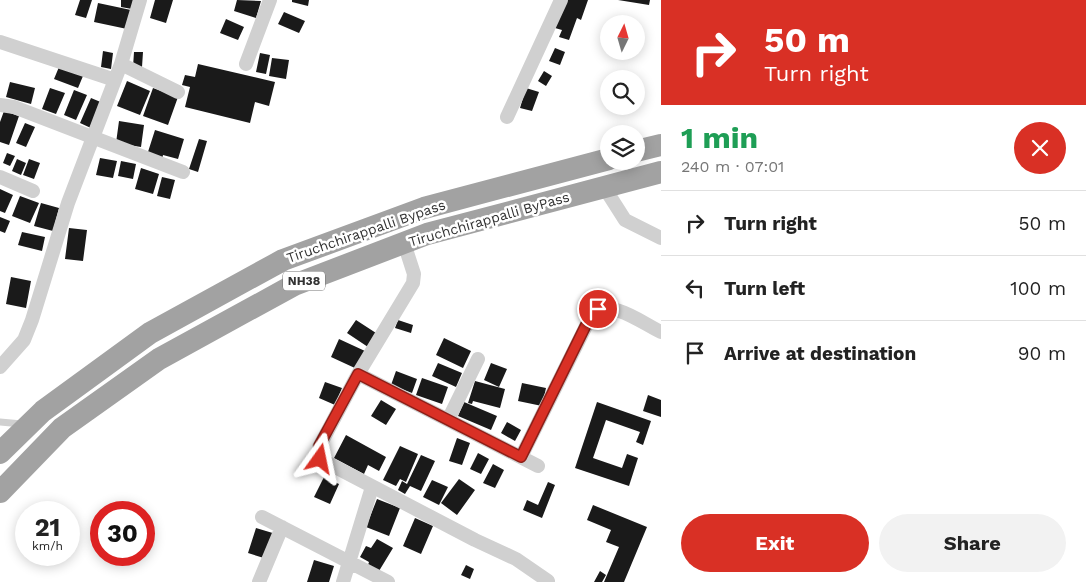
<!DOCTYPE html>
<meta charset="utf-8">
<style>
:root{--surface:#fff;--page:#f2f2f2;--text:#222;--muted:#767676;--line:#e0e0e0;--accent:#d93025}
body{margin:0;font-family:"Work Sans",sans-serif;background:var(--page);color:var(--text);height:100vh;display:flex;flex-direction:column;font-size:19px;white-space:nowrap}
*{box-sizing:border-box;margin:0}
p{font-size:16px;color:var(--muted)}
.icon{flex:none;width:28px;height:28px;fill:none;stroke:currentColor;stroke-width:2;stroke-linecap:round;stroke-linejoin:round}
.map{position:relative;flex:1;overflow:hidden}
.details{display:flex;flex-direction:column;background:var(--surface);width:425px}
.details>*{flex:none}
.guide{background:#d93025;color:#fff;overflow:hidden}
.needle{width:32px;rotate:5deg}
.fabs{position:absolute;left:600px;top:15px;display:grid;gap:10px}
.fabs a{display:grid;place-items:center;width:45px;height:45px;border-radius:50%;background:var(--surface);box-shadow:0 2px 12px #0003;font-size:25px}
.speed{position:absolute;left:15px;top:501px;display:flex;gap:10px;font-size:25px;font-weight:700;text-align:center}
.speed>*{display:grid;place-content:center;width:65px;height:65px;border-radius:50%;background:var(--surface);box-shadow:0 2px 12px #0003;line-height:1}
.speed small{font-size:12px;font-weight:400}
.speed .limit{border:8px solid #d22;background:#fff;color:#111}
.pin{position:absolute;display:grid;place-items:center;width:42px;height:42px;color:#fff;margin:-21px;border:2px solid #fff;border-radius:50%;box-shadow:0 1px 5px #0007}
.me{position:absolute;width:55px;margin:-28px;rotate:12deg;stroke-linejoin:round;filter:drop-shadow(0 0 4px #0008)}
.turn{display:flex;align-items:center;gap:18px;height:105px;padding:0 20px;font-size:22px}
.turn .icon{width:65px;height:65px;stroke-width:2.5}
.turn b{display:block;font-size:35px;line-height:42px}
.round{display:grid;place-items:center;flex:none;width:52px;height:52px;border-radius:26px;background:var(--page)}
.summary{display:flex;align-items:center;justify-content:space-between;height:85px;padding:0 20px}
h1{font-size:30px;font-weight:700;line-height:38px;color:#1e9e55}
.button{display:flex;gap:10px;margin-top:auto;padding:10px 20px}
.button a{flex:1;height:58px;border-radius:30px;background:var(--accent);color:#fff;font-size:20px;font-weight:700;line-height:58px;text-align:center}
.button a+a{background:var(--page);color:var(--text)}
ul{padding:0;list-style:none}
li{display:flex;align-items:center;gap:15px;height:65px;padding:0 20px;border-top:1px solid var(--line)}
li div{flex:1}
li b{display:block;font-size:19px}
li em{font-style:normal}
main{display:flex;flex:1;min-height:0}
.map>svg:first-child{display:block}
.building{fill:#1a1a1a}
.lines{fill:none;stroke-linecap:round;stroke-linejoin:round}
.service{stroke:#d0d0d0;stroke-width:7}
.minor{stroke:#d0d0d0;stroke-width:14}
.trunk{stroke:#a2a2a2;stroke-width:22}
.route-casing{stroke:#8d1f18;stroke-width:12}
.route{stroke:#d93025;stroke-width:9}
.labels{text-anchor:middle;stroke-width:5;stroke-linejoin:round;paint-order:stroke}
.shield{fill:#fff;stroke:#707070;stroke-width:1}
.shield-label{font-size:12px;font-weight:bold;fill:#333}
.street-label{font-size:14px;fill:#333;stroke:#fff}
</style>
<main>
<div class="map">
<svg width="661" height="582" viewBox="0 0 661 582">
<rect width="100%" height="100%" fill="#fff"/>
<!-- building -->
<path class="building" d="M80,0H92L86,18L75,15Z
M121,0H133L132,9L121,7Z
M155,0H173L166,23L150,18Z
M237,0L261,1L256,18L234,11Z
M292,0H309L308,6L292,2Z
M565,0H588L581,20L577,18L569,40L559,37L562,30L555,28Z
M618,0H650L649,5Z
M98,3L131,10L127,29L94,22Z
M284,12L305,21L299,33L278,24Z
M226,19L244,27L238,40L220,33Z
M555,48L565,52L560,65L549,61Z
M103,51L113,53L111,69L101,67Z
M134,52H143L142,67H133Z
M260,53L270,55L266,74L256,72Z
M272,58L289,60L286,79L269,76Z
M198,64L275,82L269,106L255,102L250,123L185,107L190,87L182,85L185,75L195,77Z
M59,67L83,76L78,88L54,79Z
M544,71L552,76L546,86L538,81Z
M127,81L150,91L140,115L117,106Z
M10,82L35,88L31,104L6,97Z
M50,88L65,93L56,114L42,109Z
M153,88L178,97L168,125L143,116Z
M526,88L539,92L532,111L520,108Z
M74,90L87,95L76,120L64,115Z
M91,98L103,103L93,129L80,123Z
M4,111L19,116L9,145L0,142V122Z
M119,121L144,125L141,147L116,143Z
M25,123L35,127L26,147L16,143Z
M155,130L184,139L178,159L163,155L162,160L147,155Z
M199,139L207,141L198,172L189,169Z
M7,153L15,156L10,166L3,163Z
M100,158L117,161L113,178L96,175Z
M17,159L26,163L21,175L12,171Z
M29,159L40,163L34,179L23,175Z
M121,161L136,164L133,179L118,176Z
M141,168L159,174L153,194L135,189Z
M162,177L175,180L170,199L157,196Z
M0,189L13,195L5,213L0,211Z
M20,196L39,203L30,223L12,216Z
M41,203L59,208L53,231L34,226Z
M0,217L10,221L5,233L0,231Z
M69,228L87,230L83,261L65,259Z
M22,232L45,237L42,251L18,245Z
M11,277L31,281L26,308L6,304Z
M356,320L376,333L368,347L347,333Z
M398,320L413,325L411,333L395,328Z
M444,338L471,351L463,368L436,355Z
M339,339L365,351L357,369L331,357Z
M438,363L462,373L456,387L432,376Z
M491,363L507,369L499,387L484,380Z
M396,371L417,379L412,393L391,385Z
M422,378L448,387L442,404L416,395Z
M475,381L505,389L500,408L473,401L472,404L468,403Z
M325,382L342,388L335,405L319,398Z
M522,383L546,388L542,406L518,401Z
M648,395L661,400V417L643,411Z
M381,400L396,409L386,425L371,416Z
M464,402L497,416L491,430L458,416Z
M597,402L651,421L643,445L636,442L640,432L606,420L593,458L622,468L627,454L638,458L629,486L575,468Z
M507,422L521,430L515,441L501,433Z
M346,435L386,457L379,471L368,465L364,474L334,458Z
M457,438L470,443L462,465L449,461Z
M400,446L418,454L406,482L400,479L396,486L383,480Z
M478,453L489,459L481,474L470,469Z
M421,455L435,461L421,491L410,486L405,494L398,490L402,481L407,484Z
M493,464L504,470L495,488L483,483Z
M324,477L339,484L330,504L314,497Z
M459,479L475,490L457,515L441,503Z
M432,480L448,487L439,505L423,497Z
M548,482L555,485L542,518L523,510L527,500L538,505Z
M377,499L400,508L389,536L366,527Z
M593,505L647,527L624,582H604L619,547L606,542L611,530L587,520Z
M415,518L433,526L421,554L403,546Z
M256,528L276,534L267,559L248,553Z
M377,539L393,548L379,571L368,565L369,562L360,557L366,546L371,548Z
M314,560L334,566L329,582H307Z
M466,565L474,569L470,579L461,575Z
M600,571L606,575L602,582H594Z"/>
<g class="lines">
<!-- service -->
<path class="service" d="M0,422L22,424"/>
<!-- minor -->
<path class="minor" d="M0,42L115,80
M121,64L178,92
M246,64L270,0
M0,105L14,107L183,172
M507,117L561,0
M0,177L33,191
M604,187L625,220L661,238
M404,243L414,274L413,283L358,374L319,447L320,459L475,540L516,559L548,581
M0,367L24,340L32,320L68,203L121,64L140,0
M358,374L538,466
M448,420L478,359
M521,457L592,314C611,298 642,323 661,332
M262,517L388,582
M259,582L282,527
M343,582L372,487"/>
<!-- trunk -->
<path class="trunk" d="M636,151L661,145
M0,453L43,411L150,333L283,260L424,208L609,159
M0,492L62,428L159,359L294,285L427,234L661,172"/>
</g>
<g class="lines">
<!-- route casing -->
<g class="route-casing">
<path id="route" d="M320,459L319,446L358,374L521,457L586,325L592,314L598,309"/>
</g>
<!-- route -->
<use href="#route" class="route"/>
</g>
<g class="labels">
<!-- shield labels -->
<rect class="shield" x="283" y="271.5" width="42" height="19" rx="4"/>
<g class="shield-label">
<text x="304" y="285">NH38</text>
</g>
<!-- street labels -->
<g class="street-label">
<text transform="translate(489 219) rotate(-16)" y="5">Tiruchchirappalli ByPass</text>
<text transform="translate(366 231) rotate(-19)" y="5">Tiruchchirappalli Bypass</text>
</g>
</g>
</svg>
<div class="fabs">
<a><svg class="needle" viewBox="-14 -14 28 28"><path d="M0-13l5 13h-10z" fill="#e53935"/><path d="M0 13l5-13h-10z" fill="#767676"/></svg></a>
<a><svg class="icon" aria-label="search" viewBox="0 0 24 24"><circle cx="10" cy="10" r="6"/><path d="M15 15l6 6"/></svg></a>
<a><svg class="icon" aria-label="layers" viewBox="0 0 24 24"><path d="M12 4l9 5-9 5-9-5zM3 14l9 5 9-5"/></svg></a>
</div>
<div class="speed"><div>21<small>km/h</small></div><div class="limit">30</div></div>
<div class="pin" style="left:598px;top:309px;background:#d93025"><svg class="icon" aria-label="arrive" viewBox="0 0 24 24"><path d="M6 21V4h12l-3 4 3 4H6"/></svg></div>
<svg class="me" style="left:320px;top:459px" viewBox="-20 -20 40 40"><path d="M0-17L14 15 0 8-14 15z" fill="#d93025" stroke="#fff" stroke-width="4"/></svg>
</div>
<section class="details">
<div class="guide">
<div class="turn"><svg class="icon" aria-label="right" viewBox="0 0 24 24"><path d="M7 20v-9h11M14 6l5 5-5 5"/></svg><div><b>50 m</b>Turn right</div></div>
</div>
<div class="summary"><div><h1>1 min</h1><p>240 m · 07:01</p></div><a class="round" style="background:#d93025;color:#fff"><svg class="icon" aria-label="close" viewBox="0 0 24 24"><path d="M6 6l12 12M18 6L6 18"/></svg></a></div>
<ul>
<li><svg class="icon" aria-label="right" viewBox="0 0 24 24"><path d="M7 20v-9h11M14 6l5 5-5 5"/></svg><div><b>Turn right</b></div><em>50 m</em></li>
<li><svg class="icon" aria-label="left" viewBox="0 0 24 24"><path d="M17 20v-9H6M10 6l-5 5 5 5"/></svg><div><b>Turn left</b></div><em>100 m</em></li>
<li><svg class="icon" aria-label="arrive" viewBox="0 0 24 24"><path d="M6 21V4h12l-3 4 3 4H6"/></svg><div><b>Arrive at destination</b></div><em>90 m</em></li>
</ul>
<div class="button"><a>Exit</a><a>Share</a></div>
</section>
</main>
